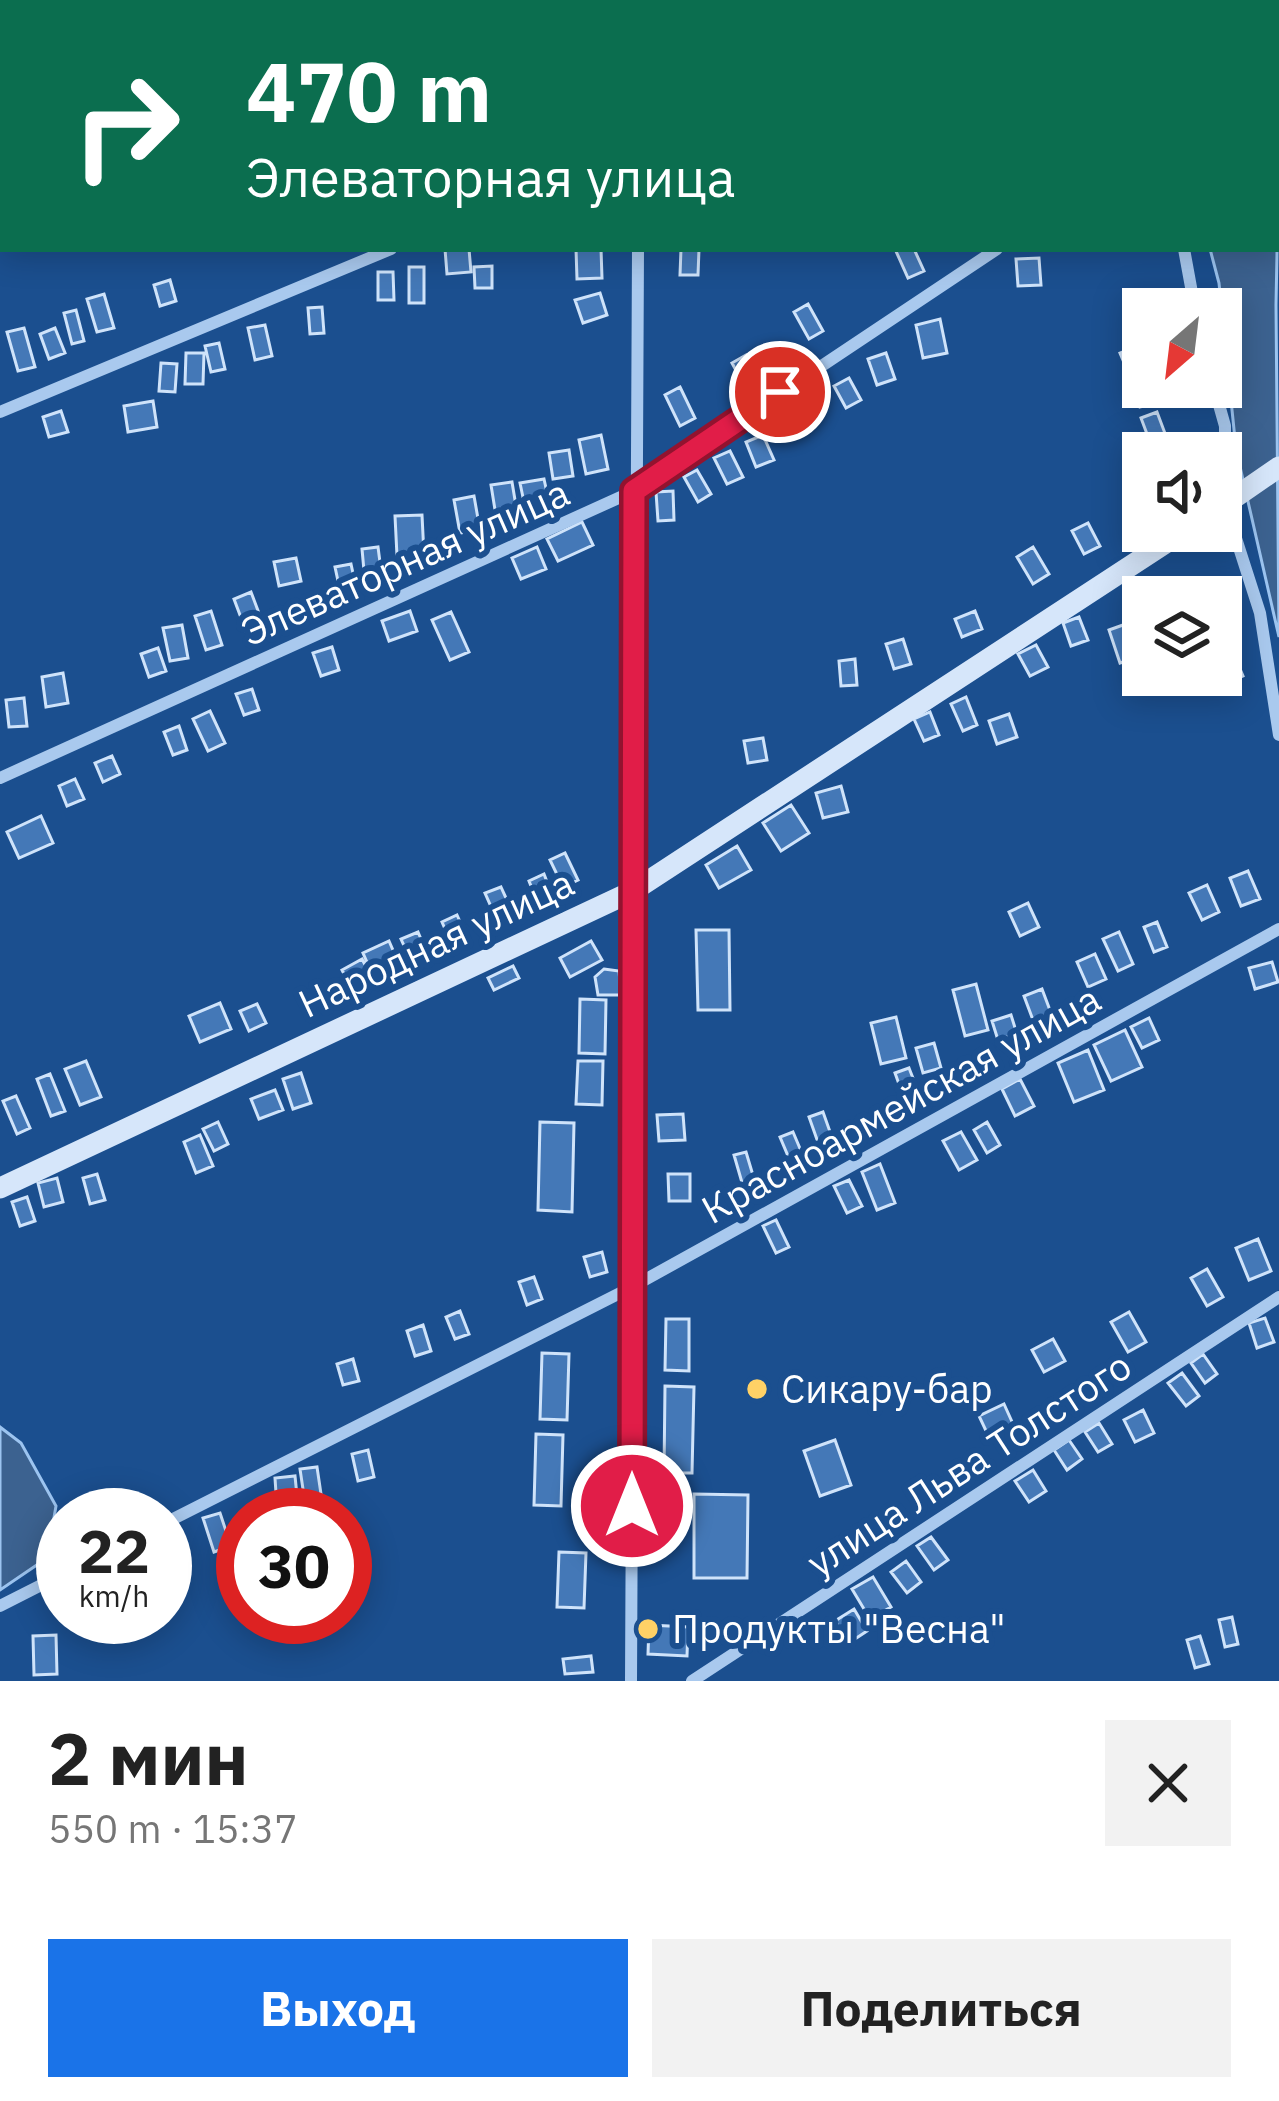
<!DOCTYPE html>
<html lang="ru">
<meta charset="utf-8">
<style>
:root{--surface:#fff;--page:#f2f2f2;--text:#222;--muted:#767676;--accent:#1a73e8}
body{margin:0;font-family:"IBM Plex Sans",sans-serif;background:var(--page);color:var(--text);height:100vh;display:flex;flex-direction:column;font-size:45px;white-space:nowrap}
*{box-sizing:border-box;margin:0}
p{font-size:39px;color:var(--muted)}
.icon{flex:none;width:66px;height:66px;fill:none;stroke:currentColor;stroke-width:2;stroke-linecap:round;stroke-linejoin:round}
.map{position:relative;height:1681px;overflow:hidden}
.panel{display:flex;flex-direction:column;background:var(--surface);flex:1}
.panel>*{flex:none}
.hud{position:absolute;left:0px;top:0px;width:1281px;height:252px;box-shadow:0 6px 30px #0003;background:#0b6e4f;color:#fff;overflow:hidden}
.needle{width:78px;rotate:208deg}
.fabs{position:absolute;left:1122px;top:288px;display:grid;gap:24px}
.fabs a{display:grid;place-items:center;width:120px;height:120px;border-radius:0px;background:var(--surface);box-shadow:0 6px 30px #0003;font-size:60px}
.speed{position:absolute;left:36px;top:1488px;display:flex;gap:24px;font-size:60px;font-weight:700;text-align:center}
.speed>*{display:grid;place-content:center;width:156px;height:156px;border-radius:50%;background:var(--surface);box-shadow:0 6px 30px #0003;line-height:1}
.speed small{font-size:30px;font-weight:400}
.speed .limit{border:18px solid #d22;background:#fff;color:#111}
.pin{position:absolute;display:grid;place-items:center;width:102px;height:102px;color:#fff;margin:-51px;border:6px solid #fff;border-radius:50%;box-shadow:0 3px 12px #0007}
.me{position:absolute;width:132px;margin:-66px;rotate:0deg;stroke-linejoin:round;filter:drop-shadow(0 0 9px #0008)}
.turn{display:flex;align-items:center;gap:42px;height:252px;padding:0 48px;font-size:54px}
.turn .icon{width:156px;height:156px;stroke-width:2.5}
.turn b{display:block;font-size:84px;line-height:102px}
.round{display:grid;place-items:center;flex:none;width:126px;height:126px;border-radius:0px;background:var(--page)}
.head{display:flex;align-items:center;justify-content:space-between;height:204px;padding:0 48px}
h1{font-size:72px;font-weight:700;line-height:90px}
.button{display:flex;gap:24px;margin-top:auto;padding:24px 48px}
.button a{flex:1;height:138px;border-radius:0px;background:var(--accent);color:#fff;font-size:48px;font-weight:700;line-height:138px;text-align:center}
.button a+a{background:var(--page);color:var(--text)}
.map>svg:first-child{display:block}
.water{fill:#3c6290;stroke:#9cc4f0;stroke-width:3}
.building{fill:#4478b7;stroke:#cfe3fa;stroke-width:3}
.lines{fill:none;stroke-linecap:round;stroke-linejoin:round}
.street{stroke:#a9c9ee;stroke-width:12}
.secondary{stroke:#d6e6fa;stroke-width:21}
.route-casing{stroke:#92132f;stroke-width:30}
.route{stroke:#e11d48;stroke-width:21}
.poi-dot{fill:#ffd166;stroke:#1b4f8f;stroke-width:4.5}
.labels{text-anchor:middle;stroke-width:12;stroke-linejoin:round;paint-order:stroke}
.street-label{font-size:39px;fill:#fff;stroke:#1b4f8f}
.poi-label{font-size:39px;fill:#fff;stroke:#1b4f8f;text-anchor:start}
</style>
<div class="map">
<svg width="1279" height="1681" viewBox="0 0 1279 1681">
<rect width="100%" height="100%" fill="#1b4f8f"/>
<!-- water -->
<path class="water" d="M1278,202L1276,305L1279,637L1236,449L1219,283L1210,249H1278Z
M0,1427L21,1443L56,1506L47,1558L0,1590Z"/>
<!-- building -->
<path class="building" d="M445,249H469L471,272L447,274Z
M576,249H601L602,278L577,279Z
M681,249H699L698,275H680Z
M895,249H914L924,271L908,278Z
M1039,258L1041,285L1018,286L1016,259Z
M492,266V288H475L474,267Z
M409,267H424V303H409Z
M378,272H393L394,300H378Z
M170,280L176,301L160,306L154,285Z
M1170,291L1171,309H1146L1145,292Z
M600,293L607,315L583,323L575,300Z
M104,294L114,328L97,332L87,299Z
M808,304L823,331L809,339L794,312Z
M322,307L324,333L310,334L308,308Z
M76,310L84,341L72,344L64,313Z
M940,319L947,353L923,358L916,325Z
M265,325L272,356L255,360L248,328Z
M24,328L35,367L18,371L7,332Z
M55,328L65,353L49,359L40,334Z
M219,343L225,369L211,372L205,346Z
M1143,344V365L1128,372L1120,353Z
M186,353H204L203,384H185Z
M886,353L895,379L877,385L868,359Z
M746,355L758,378L744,385L732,363Z
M161,363L177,364L175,392L159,391Z
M849,378L861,400L846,408L834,386Z
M1143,381V387H1157L1161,402L1140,407L1134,383Z
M680,387L695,418L680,426L665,395Z
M153,401L157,427L128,432L124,406Z
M794,406L805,429L789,436L778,414Z
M61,411L68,432L49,437L43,417Z
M1157,412L1169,444L1153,450L1141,418Z
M601,435L608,469L586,474L579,440Z
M763,435L774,460L756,467L746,442Z
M569,450L573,476L553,479L549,453Z
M730,451L743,477L727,484L714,458Z
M697,470L711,494L698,502L684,477Z
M544,479L549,502L525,507L520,483Z
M512,482L517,512L496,516L491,485Z
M673,491L674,520L658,521L656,492Z
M474,496L480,530L460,533L454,500Z
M422,515L424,555L397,556L395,516Z
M582,522L593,545L558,561L547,539Z
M1088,523L1100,546L1084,554L1072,531Z
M378,547L381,570L364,571L362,549Z
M537,547L546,569L521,579L512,558Z
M1033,547L1049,574L1033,584L1017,557Z
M296,558L301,581L279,586L274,562Z
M351,564L357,592L341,595L335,567Z
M251,592L263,624L246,631L234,599Z
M211,611L222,645L206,650L195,616Z
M410,611L417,631L389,641L382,621Z
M975,611L982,629L962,637L955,619Z
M451,612L469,652L450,660L432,620Z
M1079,617L1088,640L1071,646L1063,623Z
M182,625L188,658L170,661L163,628Z
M1123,625L1135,658L1120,663L1109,630Z
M903,639L911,664L894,669L886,644Z
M1036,645L1048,667L1030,676L1018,654Z
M332,647L339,670L321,676L313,653Z
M158,648L166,671L149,677L141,654Z
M1235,657L1243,676L1218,687L1213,675H1221V663Z
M855,659L857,685L841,686L839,661Z
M63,673L68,703L46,707L42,677Z
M252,689L259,710L244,715L236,694Z
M966,697L977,725L963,731L951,704Z
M24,698L27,726L9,727L6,700Z
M210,711L225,743L208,751L193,719Z
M930,712L939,735L924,741L914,719Z
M1009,714L1017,737L997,744L989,721Z
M179,726L187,750L173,755L164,732Z
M763,738L767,760L748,763L744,741Z
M112,756L120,774L103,782L95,763Z
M75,779L84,799L67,806L59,786Z
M841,786L848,812L823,818L816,793Z
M791,805L809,833L781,851L763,823Z
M41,816L53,843L19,858L7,832Z
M737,846L751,870L719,888L706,865Z
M565,853L578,880L563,887L550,860Z
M1248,871L1260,899L1241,906L1230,878Z
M544,874L552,895L537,901L529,881Z
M1207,885L1219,912L1202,920L1189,893Z
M501,887L512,911L496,918L485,893Z
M1028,903L1039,927L1020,936L1009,912Z
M457,915L467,937L452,945L442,922Z
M1157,922L1167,947L1154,952L1144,927Z
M696,930H729L730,1010H698Z
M418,932L426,951L410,959L401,939Z
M1119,932L1133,964L1118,971L1103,939Z
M389,941L399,964L373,976L363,953Z
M591,941L602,960L570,977L560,958Z
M1095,954L1106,979L1088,987L1077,962Z
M362,959L373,980L353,991L342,970Z
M1272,962L1278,982L1255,989L1249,968Z
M513,966L519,978L494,990L488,978Z
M604,969L619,971L621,995H598L595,977Z
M976,984L988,1030L965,1036L953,990Z
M1042,989L1051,1013L1033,1020L1024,996Z
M580,999L606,1000L605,1054L579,1053Z
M220,1003L231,1029L200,1042L189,1016Z
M257,1004L266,1023L249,1031L240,1011Z
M1011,1015L1017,1034L998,1040L992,1021Z
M896,1017L906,1058L881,1064L871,1023Z
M1149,1018L1159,1040L1142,1048L1131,1027Z
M1125,1030L1142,1067L1111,1081L1094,1045Z
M934,1043L941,1068L923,1073L916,1048Z
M1088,1050L1104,1090L1074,1102L1058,1063Z
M86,1061L101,1097L80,1105L65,1069Z
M578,1061H603L602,1105L576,1104Z
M909,1068L920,1096L905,1101L895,1073Z
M301,1073L311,1103L293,1109L283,1079Z
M50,1074L65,1111L51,1116L37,1079Z
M1020,1079L1034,1106L1015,1116L1002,1089Z
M275,1090L283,1110L259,1119L251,1099Z
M16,1096L30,1128L17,1134L3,1101Z
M823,1112L834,1143L820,1148L809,1117Z
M683,1114L685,1140L659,1141L657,1115Z
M218,1122L228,1144L214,1151L203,1129Z
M540,1122L574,1123L572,1212L538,1210Z
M987,1122L1000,1145L987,1153L974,1130Z
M793,1132L804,1158L791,1163L780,1137Z
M961,1132L977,1160L959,1170L943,1141Z
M200,1135L213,1166L196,1173L184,1142Z
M746,1152L755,1182L743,1186L734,1155Z
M880,1164L895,1203L877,1210L862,1172Z
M97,1174L105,1200L90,1204L83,1178Z
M668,1174H690V1201H669Z
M57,1178L63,1202L44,1207L38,1183Z
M849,1180L862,1206L847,1213L834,1186Z
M27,1197L35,1221L20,1226L12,1202Z
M776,1220L789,1247L776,1253L763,1226Z
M1258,1239L1271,1271L1249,1280L1236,1248Z
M602,1252L607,1272L590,1277L584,1257Z
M1207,1269L1223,1297L1207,1306L1191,1278Z
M534,1277L542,1299L527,1305L519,1282Z
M460,1311L469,1334L455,1339L446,1317Z
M1129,1312L1146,1342L1128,1352L1111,1322Z
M1265,1318L1274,1342L1257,1348L1249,1323Z
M666,1319H689V1371L665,1370Z
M423,1325L431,1351L415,1356L407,1331Z
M1053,1339L1065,1361L1044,1372L1032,1350Z
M542,1353L569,1354L567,1420L540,1419Z
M1203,1354L1217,1374L1205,1383L1191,1363Z
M353,1359L359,1381L343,1385L337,1364Z
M1182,1373L1199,1396L1186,1406L1168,1383Z
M665,1386L694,1387L692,1473H664Z
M1004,1404L1013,1424L988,1435L979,1416Z
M1143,1410L1154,1433L1135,1442L1124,1420Z
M1099,1423L1112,1444L1098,1452L1085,1432Z
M536,1434L563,1435L561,1506L534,1505Z
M835,1440L851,1485L820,1496L804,1451Z
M1069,1440L1082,1459L1067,1470L1054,1450Z
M368,1450L374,1477L358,1481L352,1454Z
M317,1467L321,1494L304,1496L300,1469Z
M1033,1470L1046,1491L1029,1502L1015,1481Z
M295,1476L298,1506L277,1508L275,1478Z
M694,1494L748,1495L747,1578H694Z
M220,1513L231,1546L214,1552L203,1518Z
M931,1537L948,1560L934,1570L917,1546Z
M559,1552L586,1553L584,1608L557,1607Z
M906,1561L921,1582L907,1593L891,1572Z
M873,1577L891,1607L870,1619L852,1589Z
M854,1609L867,1631L849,1643L835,1621Z
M1232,1617L1238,1644L1225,1647L1219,1620Z
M649,1625L688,1627L687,1656L648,1654Z
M56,1635L57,1674L34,1675L33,1636Z
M1200,1636L1209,1664L1195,1668L1187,1640Z
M591,1656L593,1672L565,1674L563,1659Z"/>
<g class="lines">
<!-- street -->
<path class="street" d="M637,0L638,3
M1072,0L1074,3
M16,3L25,0
M811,3L814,0
M0,9L3,8
M1184,249L1195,309
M1214,387L1225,426V504L1260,613L1279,735
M0,412L391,249
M0,778L634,491L997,249
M165,1523L632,1287L1279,929
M0,1606L63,1574
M631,1681L638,249
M692,1681L1279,1297"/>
<!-- secondary -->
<path class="secondary" d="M1224,0L1227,3
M1278,46L1279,47
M1221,507L1279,467
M0,1188L633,891L1184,531"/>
</g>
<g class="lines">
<!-- route casing -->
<g class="route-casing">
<path id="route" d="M632,1506L634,491L780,392"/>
</g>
<!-- route -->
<use href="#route" class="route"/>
</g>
<!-- markers -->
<g class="poi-dot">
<circle cx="757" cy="1389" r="12"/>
<circle cx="648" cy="1629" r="12"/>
</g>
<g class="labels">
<!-- street labels -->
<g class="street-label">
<text transform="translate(405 562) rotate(-24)" y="14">Элеваторная улица</text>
<text transform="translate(436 943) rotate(-25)" y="14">Народная улица</text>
<text transform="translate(901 1104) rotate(-29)" y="14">Красноармейская улица</text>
<text transform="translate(969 1464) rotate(-33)" y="14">улица Льва Толстого</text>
</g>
<!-- poi labels -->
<g class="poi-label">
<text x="781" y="1403">Сикару-бар</text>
<text x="672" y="1643">Продукты "Весна"</text>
</g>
</g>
</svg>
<div class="fabs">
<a><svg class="needle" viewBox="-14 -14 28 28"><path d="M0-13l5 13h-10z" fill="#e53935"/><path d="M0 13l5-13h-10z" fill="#767676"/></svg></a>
<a><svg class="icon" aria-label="sound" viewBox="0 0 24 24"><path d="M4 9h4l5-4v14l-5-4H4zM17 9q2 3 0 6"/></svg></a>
<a><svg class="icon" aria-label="layers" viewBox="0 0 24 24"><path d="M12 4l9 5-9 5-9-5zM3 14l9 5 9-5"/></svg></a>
</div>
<div class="speed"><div>22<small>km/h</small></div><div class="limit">30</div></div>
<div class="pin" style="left:780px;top:392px;background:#d93025"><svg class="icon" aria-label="arrive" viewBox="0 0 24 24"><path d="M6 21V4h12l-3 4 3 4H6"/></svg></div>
<svg class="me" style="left:632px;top:1506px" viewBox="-20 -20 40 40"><circle r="17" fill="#e11d48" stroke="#fff" stroke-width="3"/><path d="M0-11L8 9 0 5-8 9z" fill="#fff"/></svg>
<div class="hud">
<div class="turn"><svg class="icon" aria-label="right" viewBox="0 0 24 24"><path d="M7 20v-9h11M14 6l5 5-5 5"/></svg><div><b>470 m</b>Элеваторная улица</div></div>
</div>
</div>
<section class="panel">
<div class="head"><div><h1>2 мин</h1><p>550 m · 15:37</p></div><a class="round"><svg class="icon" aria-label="close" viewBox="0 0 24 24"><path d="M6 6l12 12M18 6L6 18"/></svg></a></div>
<div class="button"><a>Выход</a><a>Поделиться</a></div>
</section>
